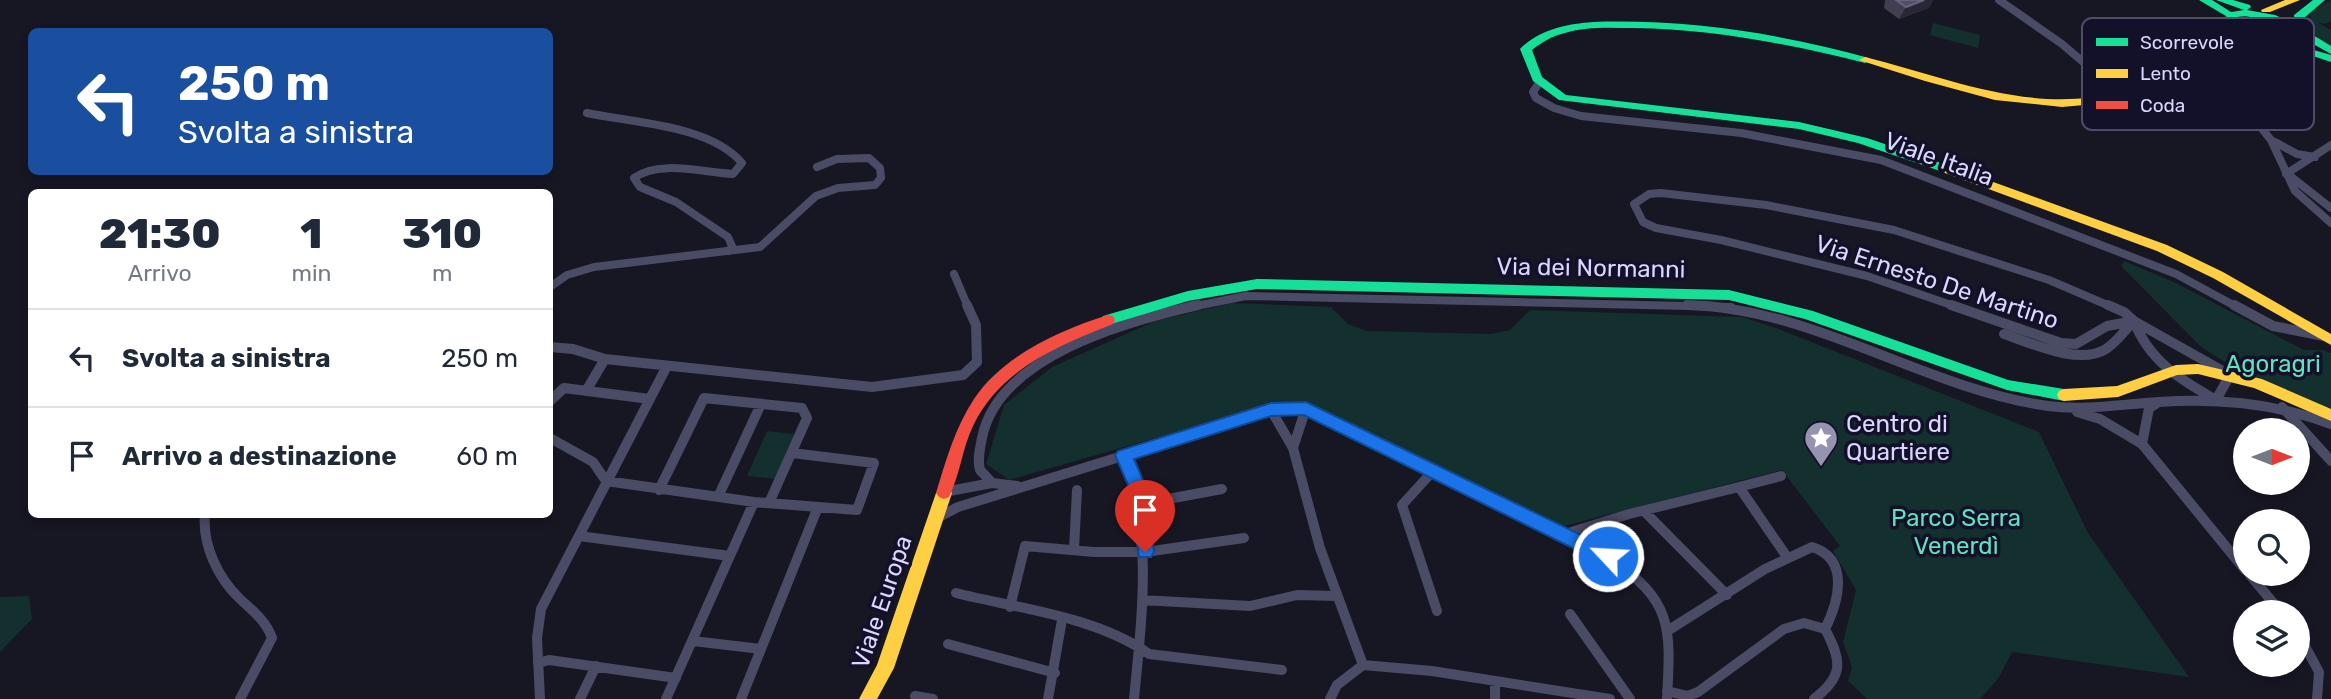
<!DOCTYPE html>
<html lang="it">
<meta charset="utf-8">
<style>
:root{--surface:#fff;--page:#f6f6f7;--text:#1f2937;--muted:#747a83;--line:#e0e1e3}
body{margin:0;font-family:Rubik,sans-serif;background:var(--page);color:var(--text);height:100vh;display:flex;flex-direction:column;font-size:26px;white-space:nowrap}
*{box-sizing:border-box;margin:0}
p{font-size:23px;color:var(--muted)}
.icon{flex:none;width:38px;height:38px;fill:none;stroke:currentColor;stroke-width:2;stroke-linecap:round;stroke-linejoin:round}
.map{position:relative;flex:1;overflow:hidden}
.sheet{position:absolute;left:28px;top:189px;width:525px;height:329px;display:flex;flex-direction:column;background:var(--surface);border-radius:10px;box-shadow:0 4px 10px #0003}
.sheet>*{flex:none}
.banner{position:absolute;left:28px;top:28px;width:525px;height:147px;border-radius:10px;box-shadow:0 4px 10px #0003;background:#1a4fa0;color:#fff;overflow:hidden}
.needle{width:46px;rotate:90deg}
.tools{position:absolute;left:2233px;top:418px;display:grid;gap:14px}
.tools a{display:grid;place-items:center;width:77px;height:77px;border-radius:50%;background:var(--surface);box-shadow:0 4px 10px #0003;font-size:35px}
.pin{position:absolute;display:grid;place-items:center;width:60px;height:60px;color:#fff;margin:-72px -30px;border-radius:50% 50% 50% 0;rotate:-45deg;box-shadow:0 0 7px #0007}
.pin .icon{rotate:45deg}
.me{position:absolute;width:77px;margin:-38px;rotate:295deg;stroke-linejoin:round;filter:drop-shadow(0 0 5px #0008)}
.turn{display:flex;align-items:center;gap:24px;height:147px;padding:0 35px;font-size:32px}
.turn .icon{width:91px;height:91px;stroke-width:2.5}
.turn b{display:block;font-size:49px;line-height:60px}
.eta{display:flex;justify-content:space-evenly;align-items:center;height:119px;text-align:center}
.eta b{font-size:42px;font-weight:800;line-height:49px}
ul{padding:0;list-style:none}
li{display:flex;align-items:center;gap:21px;height:98px;padding:0 35px;border-top:2px solid var(--line)}
li div{flex:1}
li b{display:block;font-size:26px}
li em{font-style:normal}
.map>svg:first-child{display:block}
.green{fill:#132f2e}
.lines{fill:none;stroke-linecap:round;stroke-linejoin:round}
.street-far1{stroke:#4a4b64;stroke-width:8}
.street{stroke:#4a4b64;stroke-width:10}
.fast{fill:#16e098;fill-rule:evenodd}
.slow{fill:#ffcf43;fill-rule:evenodd}
.jam{fill:#f24e42;fill-rule:evenodd}
.wall{fill:#413e52}
.shaded-wall{fill:#292737}
.building{fill:#514f65;stroke:#66647d;stroke-width:2}
.route{fill:#1a73e8;stroke:#114b97;stroke-width:2}
.labels{text-anchor:middle;stroke-width:7;stroke-linejoin:round;paint-order:stroke}
.street-label{font-size:24px;fill:#dad7ff;stroke:#131029}
.park-label{font-size:24px;fill:#60e2bc;stroke:#131029}
.poi-label{font-size:24px;fill:#dad7ff;stroke:#131029;text-anchor:start}
.key{fill:#131029;stroke:#4f4c69;stroke-width:2}
.key-label{font-size:19px;fill:#dad7ff}
</style>
<div class="map">
<svg width="2331" height="699" viewBox="0 0 2331 699">
<rect width="100%" height="100%" fill="#171623"/>
<!-- green -->
<path class="green" d="M2331,0V21L2325,24L2317,22L2331,30V47C2316,38 2308,30 2311,12Z
M2251,12L2296,30L2297,36C2281,52 2252,34 2237,24L2236,18Z
M1933,23L1980,35L1978,48L1930,35Z
M2124,261L2176,283L2304,350H2323L2331,353V415L2261,386L2200,346L2121,266Z
M1232,303L1331,307L1348,324L1367,331L1491,334L1510,330L1530,310L1742,317L1776,328L2039,432L2088,533L2189,677L2012,652L1998,679L1980,699H1867L1848,681L1852,667L1843,642L1856,590L1833,551L1840,546L1782,470L1564,526L1307,403L1267,406L1009,480L986,464L1004,405L1052,367L1155,321Z
M767,431L794,434L775,479L747,476Z
M29,596L32,619L0,652V597Z"/>
<g class="lines">
<!-- street-far1 -->
<path class="street-far1" d="M1999,0L2062,44L2122,95
M2202,54L2271,140L2295,191L2331,223
M2178,70L2231,99
M1539,83L1533,92L1536,98L1554,108L1581,116L1741,133L1881,160L2176,274L2237,307
M587,113C634,123 710,125 742,163L733,174C704,173 659,159 634,178L640,187L676,202L728,237L732,246L729,251
M2275,142L2297,154L2315,157
M2286,174L2331,145
M2290,176L2331,208
M954,274L968,307
M550,287L567,275L594,267L760,247L816,196L838,188L875,185L881,178L880,168L869,158L837,159L817,167
M1191,307L1246,296L1731,307
M1957,307L1867,276L1721,240L1656,228L1643,222L1634,204L1649,194L1661,193L1766,205L1894,230L2049,280L2112,307"/>
<!-- street -->
<path class="street" d="M1687,305C1815,308 1923,388 2048,406C2085,411 2122,404 2159,402C2218,398 2275,403 2331,424
M1951,305L2061,343L2076,344L2107,326L2134,321
M2108,305L2124,312L2134,321
M2234,305L2273,326L2324,336
M2134,321L2230,375L2216,400
M2134,321C2149,361 2181,380 2216,400
M2004,334C2031,343 2079,366 2106,349C2117,342 2125,330 2134,321
M550,347L573,349L605,359L586,391
M605,359L872,387L963,375L977,362L976,325L967,305
M550,401L564,388L650,399
M2282,407L2331,461
M1271,410L1293,448L1306,408
M2077,412L2100,419L2142,444L2149,408L2156,404
M550,438L593,462L606,481L754,502L857,510L874,463L792,453
M2142,444L2245,570
M1293,448L1320,548L1363,665
M1124,455C1153,536 1142,615 1134,699
M1433,471L1402,505L1437,611
M992,483L980,470C977,459 980,449 982,438C998,356 1127,321 1198,305
M1739,487L1781,476
M659,490L704,398L802,408L807,418L769,503
M944,492L992,483L1017,486
M718,497L761,404
M1141,504L1222,489
M1644,511L1727,595
M205,514C202,545 218,578 240,599C253,611 266,621 272,638L240,699
M935,519L958,507L1271,410L1306,408L1608,557C1673,601 1671,626 1667,699
M1562,535L1629,514L1739,487L1785,554
M579,536L730,556
M1074,550L1077,490
M2249,574L2281,612
M956,593C1019,609 1095,616 1149,654L1282,670
M1142,600L1250,606L1297,595L1336,596
M1010,607L1025,546L1094,552H1145L1244,538
M1570,614L1630,699
M1669,630L1765,569L1812,547C1851,559 1838,603 1825,629
M2298,633L2319,672L2317,699
M693,641L761,649
M948,644L1055,673
M538,663L549,660L676,678
M1363,665L1432,671L1610,699
M1495,681V699
M1667,691L1688,696L1698,692L1784,629L1804,623L1825,629
M915,696L933,699
M540,699L537,638L541,609L667,366
M580,699L596,666
M666,699L754,502
M741,699L818,507
M1048,699L1062,620
M1330,699L1337,685L1363,665
M1814,699C1844,676 1842,661 1825,629"/>
<!-- fast -->
<path class="fast" d="M2199,0H2212L2231,12L2244,10L2216,0H2233L2250,5L2251,7L2247,10L2275,15L2295,24L2294,15L2313,0H2325L2304,18L2305,30L2331,46V54L2306,40L2300,46L2331,55V62L2283,46L2257,43L2231,29L2226,16ZM2245,16L2267,20L2298,35L2293,40L2263,38L2240,25L2237,17Z
M1593,22C1687,19 1778,33 1869,58L1871,60L1865,63C1789,44 1713,29 1634,28C1611,28 1587,26 1565,33C1552,36 1542,42 1532,50L1542,77L1566,95L1799,122L1867,138L1953,167L1955,170L1949,174L1858,143L1799,129L1559,100L1533,81L1520,49C1540,29 1567,24 1593,22Z
M1257,279L1729,290L1813,311L2008,380L2064,389L2069,391L2071,395L2069,399L2064,401L2007,390L1805,319L1729,300L1257,289L1188,301L1108,325L1101,320L1103,316L1188,291Z"/>
<!-- slow -->
<path class="slow" d="M2285,0H2300L2270,12H2262L2261,10Z
M2261,38L2266,41L2265,43L2229,49L2131,95L2095,104L2062,107L1995,100L1925,81L1859,60L1865,57C1949,78 2034,116 2122,91C2173,76 2204,43 2261,38Z
M1949,166L2167,245L2223,272L2331,334V345L2213,278L2157,251L1945,173L1943,170L1945,167Z
M2198,364L2262,379L2331,409V421L2254,388L2198,374L2177,375L2118,397L2064,401L2059,399L2057,395L2059,391L2064,389L2117,386L2176,365Z
M944,487L949,489L952,493L894,668L877,699H859L877,665L936,493L939,489Z"/>
<!-- jam -->
<path class="jam" d="M1108,315L1113,316L1115,320L1113,324C1058,346 1000,369 973,426C962,449 960,475 949,497L944,499L939,497L936,493C946,460 955,428 974,399C1002,356 1060,330 1108,315Z"/>
</g>
<!-- wall -->
<path class="wall" d="M1885,0H1933L1929,8L1899,19L1884,8Z"/>
<!-- shaded-wall -->
<path class="shaded-wall" d="M1924,0H1933L1929,8L1899,19L1906,7Z"/>
<!-- building -->
<path class="building" d="M1896,0H1924L1906,7Z"/>
<!-- route -->
<path class="route" d="M1306,402L1614,551L1617,556L1614,562H1601L1304,415L1271,416L1134,459L1146,487L1154,552L1151,557H1139L1129,487L1115,455L1118,451L1271,403Z"/>
<!-- icons -->
<defs>
<g id="sight-pin" transform="scale(1.75)"><path d="M0 17L-7.5 6A9.5 9.5 0 1 1 7.5 6Z" fill="#9693b2" stroke="#131029"/><path d="M0-6L1.8-2.2L6-1.7L2.9 1.2L3.7 5.4L0 3.3L-3.7 5.4L-2.9 1.2L-6-1.7L-1.8-2.2Z" fill="#fff"/></g>
</defs>
<g fill-rule="evenodd">
<use href="#sight-pin" x="1821" y="438"/>
</g>
<g class="labels">
<!-- street labels -->
<g class="street-label">
<text transform="translate(1939 159) rotate(20)" y="8">Viale Italia</text>
<text transform="translate(1591 268) rotate(1)" y="8">Via dei Normanni</text>
<text transform="translate(1937 282) rotate(18)" y="8">Via Ernesto De Martino</text>
<text transform="translate(882 602) rotate(-71)" y="8">Viale Europa</text>
</g>
<!-- park labels -->
<g class="park-label">
<text x="2273" y="372">Agoragri</text>
<text x="1956" y="526">Parco Serra<tspan x="1956" dy="28">Venerdì</tspan></text>
</g>
<!-- poi labels -->
<g class="poi-label">
<text x="1846" y="432">Centro di<tspan x="1846" dy="28">Quartiere</tspan></text>
</g>
</g>
<!-- legend -->
<rect x="2082" y="18" width="232" height="112" rx="10" class="key"/>
<rect x="2096" y="38" width="32" height="8" fill="#16e098"/>
<rect x="2096" y="69" width="32" height="9" fill="#ffcf43"/>
<rect x="2096" y="101" width="32" height="8" fill="#f24e42"/>
<g class="key-label">
<text x="2140" y="49">Scorrevole</text>
<text x="2140" y="80">Lento</text>
<text x="2140" y="112">Coda</text>
</g>
</svg>
<div class="tools">
<a><svg class="needle" viewBox="-14 -14 28 28"><path d="M0-13l5 13h-10z" fill="#e53935"/><path d="M0 13l5-13h-10z" fill="#747a83"/></svg></a>
<a><svg class="icon" aria-label="search" viewBox="0 0 24 24"><circle cx="10" cy="10" r="6"/><path d="M15 15l6 6"/></svg></a>
<a><svg class="icon" aria-label="layers" viewBox="0 0 24 24"><path d="M12 4l9 5-9 5-9-5zM3 14l9 5 9-5"/></svg></a>
</div>
<div class="pin" style="left:1145px;top:552px;background:#d93025"><svg class="icon" aria-label="arrive" viewBox="0 0 24 24"><path d="M6 21V4h12l-3 4 3 4H6"/></svg></div>
<svg class="me" style="left:1608px;top:556px" viewBox="-20 -20 40 40"><circle r="17" fill="#1a73e8" stroke="#fff" stroke-width="3"/><path d="M0-11L8 9 0 5-8 9z" fill="#fff"/></svg>
<div class="banner">
<div class="turn"><svg class="icon" aria-label="left" viewBox="0 0 24 24"><path d="M17 20v-9H6M10 6l-5 5 5 5"/></svg><div><b>250 m</b>Svolta a sinistra</div></div>
</div>
<section class="sheet">
<div class="eta">
<div><b>21:30</b><p>Arrivo</p></div>
<div><b>1</b><p>min</p></div>
<div><b>310</b><p>m</p></div>
</div>
<ul>
<li><svg class="icon" aria-label="left" viewBox="0 0 24 24"><path d="M17 20v-9H6M10 6l-5 5 5 5"/></svg><div><b>Svolta a sinistra</b></div><em>250 m</em></li>
<li><svg class="icon" aria-label="arrive" viewBox="0 0 24 24"><path d="M6 21V4h12l-3 4 3 4H6"/></svg><div><b>Arrivo a destinazione</b></div><em>60 m</em></li>
</ul>
</section>
</div>
